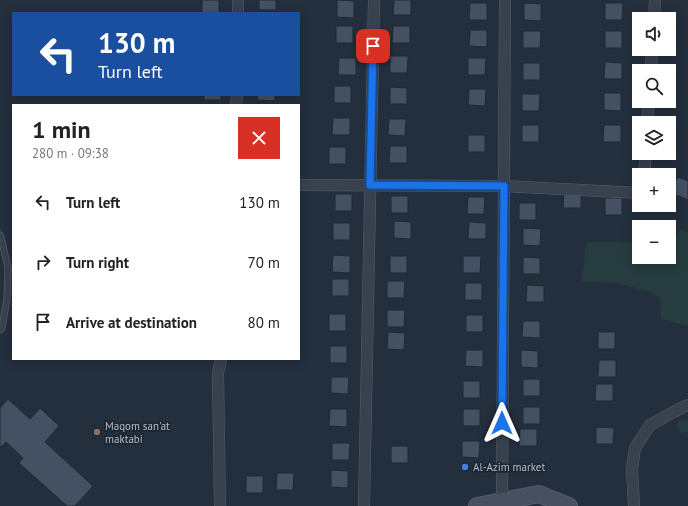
<!DOCTYPE html>
<meta charset="utf-8">
<style>
:root{--surface:#fff;--page:#f2f2f2;--text:#222;--muted:#767676}
body{margin:0;font-family:"PT Sans",sans-serif;background:var(--page);color:var(--text);height:100vh;display:flex;flex-direction:column;font-size:15px;white-space:nowrap}
*{box-sizing:border-box;margin:0}
p{font-size:13px;color:var(--muted)}
.icon{flex:none;width:22px;height:22px;fill:none;stroke:currentColor;stroke-width:2;stroke-linecap:round;stroke-linejoin:round}
.map{position:relative;flex:1;overflow:hidden}
.side{position:absolute;left:12px;top:104px;width:288px;height:256px;display:flex;flex-direction:column;background:var(--surface);border-radius:0px;box-shadow:0 2px 10px #0003}
.side>*{flex:none}
.top-card{position:absolute;left:12px;top:12px;width:288px;height:84px;border-radius:0px;box-shadow:0 2px 10px #0003;background:#1a4fa0;color:#fff;overflow:hidden}
.buttons{position:absolute;left:632px;top:12px;display:grid;gap:8px}
.buttons a{display:grid;place-items:center;width:44px;height:44px;border-radius:0px;background:var(--surface);box-shadow:0 2px 10px #0003;font-size:20px}
.pin{position:absolute;display:grid;place-items:center;width:34px;height:34px;color:#fff;margin:-17px;border-radius:8px;box-shadow:0 2px 6px #0006}
.me{position:absolute;width:44px;margin:-22px;rotate:0deg;stroke-linejoin:round;filter:drop-shadow(0 0 3px #0008)}
.turn{display:flex;align-items:center;gap:14px;height:84px;padding:0 20px;font-size:18px}
.turn .icon{width:52px;height:52px;stroke-width:2.5}
.turn b{display:block;font-size:28px;line-height:34px}
.round{display:grid;place-items:center;flex:none;width:42px;height:42px;border-radius:0px;background:var(--page)}
.summary{display:flex;align-items:center;justify-content:space-between;height:68px;padding:0 20px}
h1{font-size:24px;font-weight:800;line-height:30px}
ul{padding:0;list-style:none}
li{display:flex;align-items:center;gap:12px;height:60px;padding:0 20px}
li div{flex:1}
li b{display:block;font-size:15px}
li em{font-style:normal}
.map>svg:first-child{display:block}
.green{fill:#263c3f}
.building{fill:#455162;stroke:#1f2835}
.lines{fill:none;stroke-linecap:round;stroke-linejoin:round}
.service-casing{stroke:#565f6c;stroke-width:7}
.minor-casing{stroke:#565f6c;stroke-width:12}
.secondary-casing{stroke:#565f6c;stroke-width:18}
.service{stroke:#38414e;stroke-width:5.5}
.minor{stroke:#38414e;stroke-width:11}
.secondary{stroke:#465061;stroke-width:16}
.route-casing{stroke:#114b97;stroke-width:10}
.route{stroke:#1a73e8;stroke-width:7}
.education-dot{fill:#8d6e63;stroke:#1d2633;stroke-width:1.5}
.shop-dot{fill:#3f7fe0;stroke:#1d2633;stroke-width:1.5}
.labels{text-anchor:middle;stroke-width:3.5;stroke-linejoin:round;paint-order:stroke}
.poi-label{font-size:11px;fill:#b4bcc9;stroke:#1d2633;text-anchor:start}
</style>
<div class="map">
<svg width="688" height="506" viewBox="0 0 688 506">
<rect width="100%" height="100%" fill="#242f3e"/>
<!-- green -->
<path class="green" d="M680,229L688,232V326L661,319L660,298L650,292L618,283L582,281L586,242H638L639,241V257H669V238L674,239Z
M688,418V432L680,433L677,421Z"/>
<!-- building -->
<path class="building" d="M202,0H219V13H202Z
M259,0H276V10H259Z
M337,0L354,1V18L337,17Z
M394,0H411V15H393Z
M470,3H487V20H469Z
M524,3L541,4V21L524,20Z
M605,3H623L622,20H605Z
M336,26H353V43H336Z
M393,26H410V43H392Z
M470,30H487V47L469,46Z
M523,31H541L540,48H523Z
M605,31H622V48H605Z
M390,56H408L407,73H390Z
M339,58H356V75H338Z
M468,58H486L485,75H468Z
M605,62L622,63V79H604Z
M523,63H540V80H523Z
M334,86H351V103H334Z
M390,87L407,88V104H390Z
M469,89H486L485,106L468,105Z
M604,93H621V111L604,110Z
M522,94H540L539,111H522Z
M204,95H221V100H204Z
M258,95H275V101L257,100Z
M333,118H350V135H332Z
M389,119H406L405,136L388,135Z
M522,125H539V142H522Z
M604,125H621V142H603Z
M468,135H485V152H468Z
M390,146H407V163H389Z
M329,147H346V164H329Z
M678,177L688,181V200L669,192Z
M564,191H581V208H563Z
M335,194H352V211H335Z
M391,196H408V213H391Z
M468,197H485L484,214H467Z
M605,198H622V215H605Z
M519,203H536V220H519Z
M394,221L411,222V239L394,238Z
M469,222L486,223V239H468Z
M333,223H350V240H333Z
M523,228L541,229L540,246L523,245Z
M333,255L350,256V273L332,272Z
M390,256H407V273H390Z
M463,256H481L480,273H463Z
M523,257L540,258V274H523Z
M332,279H349V296H332Z
M387,281H405L404,298H387Z
M465,283H482V300H465Z
M527,285L544,286V302H526Z
M387,310H405L404,327H387Z
M329,314H346V331H329Z
M466,315H483V332H466Z
M523,321H540V338L522,337Z
M388,332L405,333L404,350L387,349Z
M598,332H615V349H598Z
M330,346H347V363H330Z
M466,350H483V367L465,366Z
M521,350L538,351V368L521,367Z
M599,360H616V377H598Z
M331,377H349L348,394L331,393Z
M523,379H540V396H523Z
M463,381H480V398H463Z
M596,384H613V401H595Z
M8,399L30,419L40,408L59,426L45,442L93,486L75,506H67L19,463L23,458L6,442L0,448V408Z
M523,407H540V424H523Z
M330,409H347V427L329,426Z
M463,409H480V426H463Z
M596,427L614,428L613,444H596Z
M520,429H537V446H519Z
M462,441H480L479,458L462,457Z
M332,443H350L349,460H332Z
M391,446H408V463H391Z
M331,470L348,471V488L331,487Z
M277,473H294L293,490H276Z
M246,476H263V493H246Z"/>
<g class="lines">
<!-- service casing -->
<g class="service-casing">
<path id="service" d="M0,235L1,237L8,268L7,299L2,328L0,330"/>
</g>
<!-- minor casing -->
<g class="minor-casing">
<path id="minor" d="M238,13V0
M654,19L655,0
M651,71L652,49
M236,105L237,95
M647,123L649,101
M644,175L646,153
M299,185L504,186L639,193
M502,501L505,0
M220,506L218,373L221,359
M364,506L374,0
M634,506L632,469L635,448L650,425L683,407L688,405"/>
</g>
<!-- secondary casing -->
<g class="secondary-casing">
<path id="secondary" d="M477,506L539,494L569,506"/>
</g>
<!-- service -->
<use href="#service" class="service"/>
<!-- minor -->
<use href="#minor" class="minor"/>
<!-- secondary -->
<use href="#secondary" class="secondary"/>
</g>
<g class="lines">
<!-- route casing -->
<g class="route-casing">
<path id="route" d="M373,46L370,185L504,186L502,423"/>
</g>
<!-- route -->
<use href="#route" class="route"/>
</g>
<!-- markers -->
<circle class="education-dot" cx="97" cy="432" r="4"/>
<circle class="shop-dot" cx="465" cy="467" r="4"/>
<g class="labels">
<!-- poi labels -->
<g class="poi-label">
<text x="105" y="430">Maqom san'at<tspan x="105" dy="13">maktabi</tspan></text>
<text x="473" y="471">Al-Azim market</text>
</g>
</g>
</svg>
<div class="buttons">
<a><svg class="icon" aria-label="sound" viewBox="0 0 24 24"><path d="M4 9h4l5-4v14l-5-4H4zM17 9q2 3 0 6"/></svg></a>
<a><svg class="icon" aria-label="search" viewBox="0 0 24 24"><circle cx="10" cy="10" r="6"/><path d="M15 15l6 6"/></svg></a>
<a><svg class="icon" aria-label="layers" viewBox="0 0 24 24"><path d="M12 4l9 5-9 5-9-5zM3 14l9 5 9-5"/></svg></a>
<a>+</a>
<a>−</a>
</div>
<div class="pin" style="left:373px;top:46px;background:#d93025"><svg class="icon" aria-label="arrive" viewBox="0 0 24 24"><path d="M6 21V4h12l-3 4 3 4H6"/></svg></div>
<svg class="me" style="left:502px;top:423px" viewBox="-20 -20 40 40"><path d="M0-17L14 15 0 8-14 15z" fill="#1a73e8" stroke="#fff" stroke-width="4"/></svg>
<div class="top-card">
<div class="turn"><svg class="icon" aria-label="left" viewBox="0 0 24 24"><path d="M17 20v-9H6M10 6l-5 5 5 5"/></svg><div><b>130 m</b>Turn left</div></div>
</div>
<section class="side">
<div class="summary"><div><h1>1 min</h1><p>280 m · 09:38</p></div><a class="round" style="background:#d93025;color:#fff"><svg class="icon" aria-label="close" viewBox="0 0 24 24"><path d="M6 6l12 12M18 6L6 18"/></svg></a></div>
<ul>
<li><svg class="icon" aria-label="left" viewBox="0 0 24 24"><path d="M17 20v-9H6M10 6l-5 5 5 5"/></svg><div><b>Turn left</b></div><em>130 m</em></li>
<li><svg class="icon" aria-label="right" viewBox="0 0 24 24"><path d="M7 20v-9h11M14 6l5 5-5 5"/></svg><div><b>Turn right</b></div><em>70 m</em></li>
<li><svg class="icon" aria-label="arrive" viewBox="0 0 24 24"><path d="M6 21V4h12l-3 4 3 4H6"/></svg><div><b>Arrive at destination</b></div><em>80 m</em></li>
</ul>
</section>
</div>
